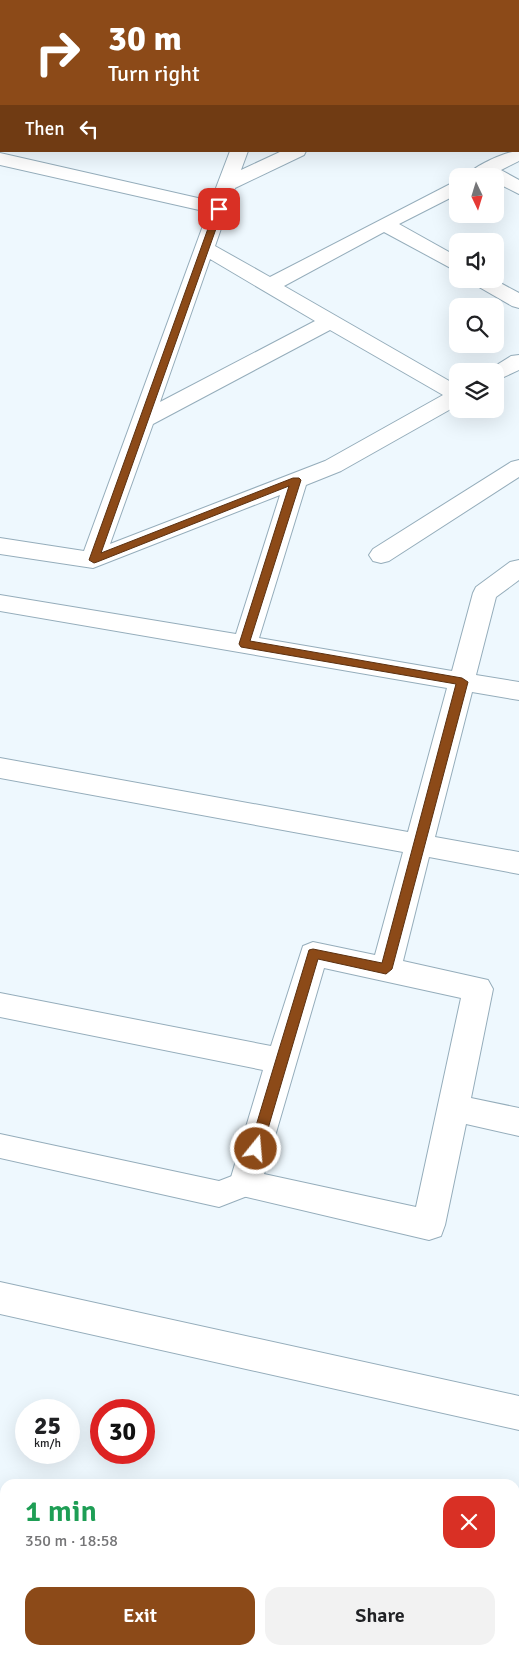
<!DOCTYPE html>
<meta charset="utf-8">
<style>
:root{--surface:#fff;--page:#f2f2f2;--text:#202124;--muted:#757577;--accent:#8c4a18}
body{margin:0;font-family:Signika,sans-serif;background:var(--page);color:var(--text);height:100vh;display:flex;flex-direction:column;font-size:19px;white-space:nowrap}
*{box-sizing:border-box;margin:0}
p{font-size:16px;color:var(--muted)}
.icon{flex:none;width:28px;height:28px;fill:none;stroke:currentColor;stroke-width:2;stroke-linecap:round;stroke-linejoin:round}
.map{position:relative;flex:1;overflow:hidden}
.sheet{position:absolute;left:0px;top:1479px;width:520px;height:176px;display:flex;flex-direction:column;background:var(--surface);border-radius:15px 15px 0 0;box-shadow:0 5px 20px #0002}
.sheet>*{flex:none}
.guide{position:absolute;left:0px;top:0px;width:520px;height:152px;box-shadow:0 5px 20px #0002;background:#8c4a18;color:#fff;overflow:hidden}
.needle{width:32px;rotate:176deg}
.tools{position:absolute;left:449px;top:168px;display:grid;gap:10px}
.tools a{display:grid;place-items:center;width:55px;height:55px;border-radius:10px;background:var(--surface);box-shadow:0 5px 20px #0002;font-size:25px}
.speed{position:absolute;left:15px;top:1399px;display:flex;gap:10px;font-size:25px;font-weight:700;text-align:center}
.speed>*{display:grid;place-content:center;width:65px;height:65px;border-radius:50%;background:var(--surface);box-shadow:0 5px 20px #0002;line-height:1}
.speed small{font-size:12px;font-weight:400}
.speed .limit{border:8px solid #d22;background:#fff;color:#111}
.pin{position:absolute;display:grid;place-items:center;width:42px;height:42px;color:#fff;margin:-21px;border-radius:10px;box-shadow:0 2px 8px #0006}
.me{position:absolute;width:55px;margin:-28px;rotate:17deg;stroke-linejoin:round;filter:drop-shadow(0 0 4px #0008)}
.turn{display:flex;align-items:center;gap:18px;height:105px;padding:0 25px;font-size:22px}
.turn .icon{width:65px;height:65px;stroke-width:2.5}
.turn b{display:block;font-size:35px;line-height:42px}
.then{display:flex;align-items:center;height:48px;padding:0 25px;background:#0003;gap:10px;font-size:19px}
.round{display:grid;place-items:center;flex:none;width:52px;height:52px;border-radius:15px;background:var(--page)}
.overview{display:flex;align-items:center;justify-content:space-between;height:85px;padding:0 25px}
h1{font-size:30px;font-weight:600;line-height:38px;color:#1e9e55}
.primary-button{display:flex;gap:10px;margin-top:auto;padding:10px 25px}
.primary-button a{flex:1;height:58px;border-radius:15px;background:var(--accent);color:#fff;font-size:20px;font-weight:600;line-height:58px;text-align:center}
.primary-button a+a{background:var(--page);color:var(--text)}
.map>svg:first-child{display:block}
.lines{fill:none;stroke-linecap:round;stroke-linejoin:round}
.lane-casing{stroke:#95adbb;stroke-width:2}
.street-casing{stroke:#95adbb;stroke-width:2}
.secondary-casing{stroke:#95adbb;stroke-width:30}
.lane{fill:#fff;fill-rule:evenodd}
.street{fill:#fff;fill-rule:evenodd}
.secondary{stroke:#fff;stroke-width:28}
.route{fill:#8c4a18;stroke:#5b3010}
</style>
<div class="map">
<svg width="519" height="1654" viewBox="0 0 519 1654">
<rect width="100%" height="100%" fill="#eef8fe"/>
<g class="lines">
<!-- lane casing -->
<g class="lane-casing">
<path id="lane" d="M0,1134L219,1181L245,1171L255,1175L259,1184L255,1193L219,1207L0,1158Z"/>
</g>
<!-- street casing -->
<g class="street-casing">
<path id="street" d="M284,0H300V1H284Z
M342,0H361V1H343Z
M0,3H1V13H0Z
M519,148V161L501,170L519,180V194L495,182V176H467C473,166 507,151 519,151Z
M230,151H248L241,170L282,151H306L304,155L235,188L215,246L270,277L458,180V194L399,224L458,257V272L384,232L284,286L458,386V405L341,471L306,485L259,638L452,671L473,593L476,587L510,562L519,560V580L496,597L476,675L519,682V700L472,692L435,837L519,852V874L429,857L403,961L488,980L493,989L471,1098L519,1108V1136L466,1124L445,1225L441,1236L429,1240L234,1194L229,1184L263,1070L0,1017V993L271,1046L303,946L313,942L375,955L403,852L0,778V758L408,832L447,688L0,611V595L236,634L280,495L93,568L0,554V538L84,551L208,212L0,165V153L211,201ZM210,259L315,321L160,402ZM330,330L443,395L325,461L110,544L153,424ZM324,968L461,998L416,1207L264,1174Z
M469,279H493L519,293V308L512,306L472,283Z
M519,355V370L495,381V371H487L511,356Z
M519,460V477L389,561L381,563L373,561L369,555L373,549L511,462Z
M0,1282L519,1396V1430L0,1314Z"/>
</g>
<!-- secondary casing -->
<g class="secondary-casing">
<path id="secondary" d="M28,1L29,0
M0,60L1,57"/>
</g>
<!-- lane -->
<use href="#lane" class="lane"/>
<!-- street -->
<use href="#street" class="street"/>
<!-- secondary -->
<use href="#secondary" class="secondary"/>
</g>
<!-- route -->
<path class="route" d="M219,207L223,209L101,553L293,478H299L301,480L250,641L462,678L468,682L392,969L386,974L318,959L262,1149L260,1153L256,1154L251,1153L249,1149L309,950L313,949L382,963L456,684L241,647L239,644L289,486L97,562L94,563L89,560L215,209Z"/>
</svg>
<div class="tools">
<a><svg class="needle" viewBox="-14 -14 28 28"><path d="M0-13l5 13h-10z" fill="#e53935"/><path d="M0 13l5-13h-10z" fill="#757577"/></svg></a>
<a><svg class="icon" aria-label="sound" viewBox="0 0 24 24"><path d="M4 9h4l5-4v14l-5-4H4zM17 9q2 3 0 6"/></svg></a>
<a><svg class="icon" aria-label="search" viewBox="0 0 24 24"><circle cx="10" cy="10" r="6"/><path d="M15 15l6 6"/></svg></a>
<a><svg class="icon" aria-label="layers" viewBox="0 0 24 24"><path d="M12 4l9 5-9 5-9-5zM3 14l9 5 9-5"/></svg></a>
</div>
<div class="speed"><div>25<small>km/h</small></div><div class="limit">30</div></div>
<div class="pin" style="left:219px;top:209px;background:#d93025"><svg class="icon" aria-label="arrive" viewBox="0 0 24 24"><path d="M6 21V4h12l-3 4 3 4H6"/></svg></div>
<svg class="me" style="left:256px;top:1149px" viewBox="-20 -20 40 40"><circle r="17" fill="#8c4a18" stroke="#fff" stroke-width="3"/><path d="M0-11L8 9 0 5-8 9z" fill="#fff"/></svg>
<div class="guide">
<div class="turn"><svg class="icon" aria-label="right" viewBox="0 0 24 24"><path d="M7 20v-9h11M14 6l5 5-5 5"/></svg><div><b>30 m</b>Turn right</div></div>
<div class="then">Then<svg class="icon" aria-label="left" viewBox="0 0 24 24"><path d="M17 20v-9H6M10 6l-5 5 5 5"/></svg></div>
</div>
<section class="sheet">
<div class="overview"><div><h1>1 min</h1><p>350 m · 18:58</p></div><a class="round" style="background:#d93025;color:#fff"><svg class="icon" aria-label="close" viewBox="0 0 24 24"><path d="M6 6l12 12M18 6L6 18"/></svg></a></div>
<div class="primary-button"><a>Exit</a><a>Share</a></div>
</section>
</div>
